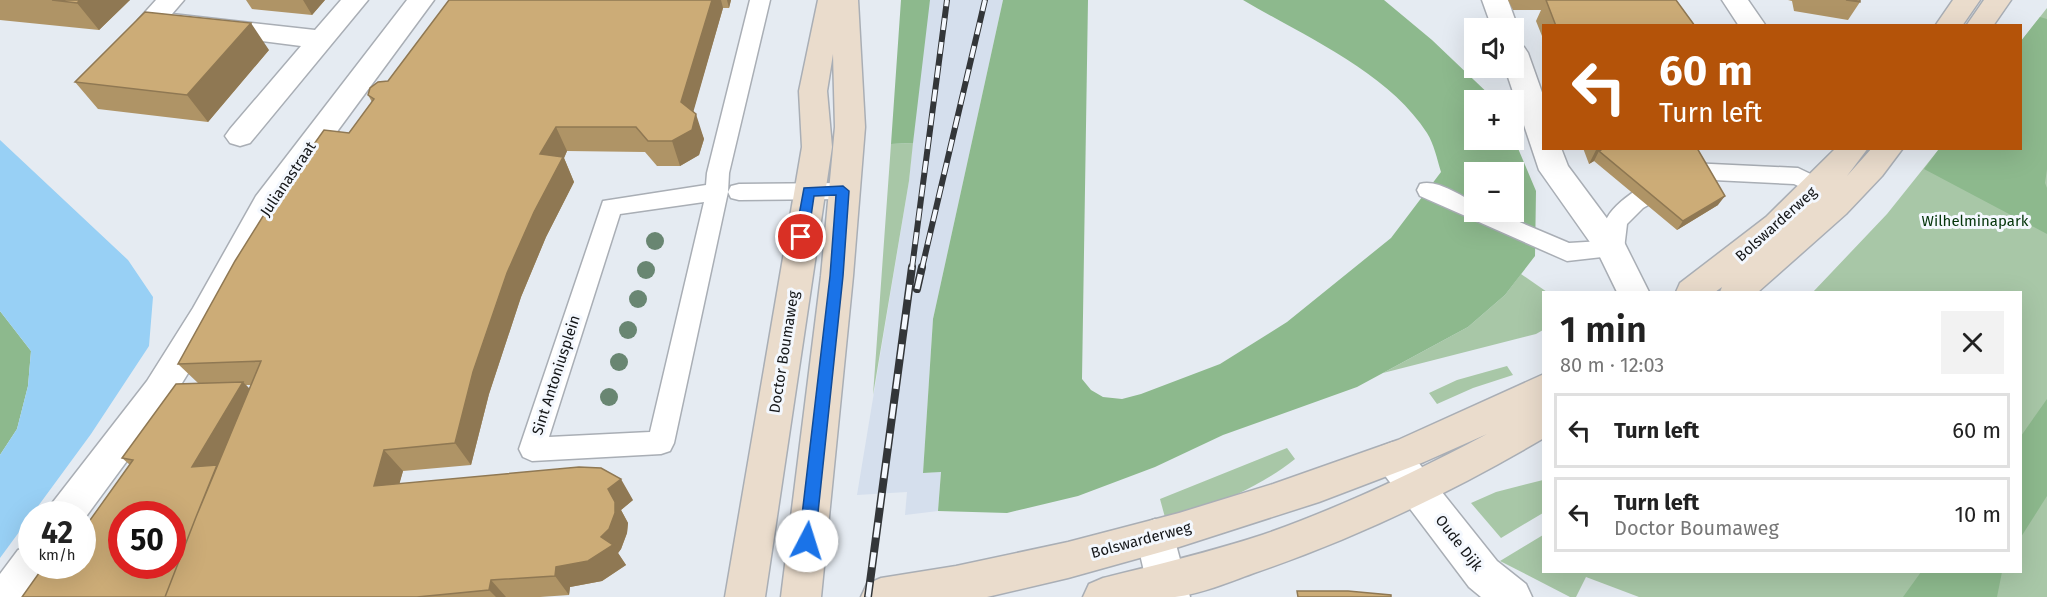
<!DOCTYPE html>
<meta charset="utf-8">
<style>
:root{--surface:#fff;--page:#f2f2f2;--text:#222;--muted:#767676;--line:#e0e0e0}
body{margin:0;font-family:"Fira Sans",sans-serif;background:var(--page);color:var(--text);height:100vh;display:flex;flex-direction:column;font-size:22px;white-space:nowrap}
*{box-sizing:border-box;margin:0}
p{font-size:20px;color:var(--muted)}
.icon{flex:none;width:33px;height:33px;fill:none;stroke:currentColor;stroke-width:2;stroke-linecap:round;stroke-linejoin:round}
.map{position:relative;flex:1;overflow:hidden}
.details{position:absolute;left:1542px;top:291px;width:480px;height:282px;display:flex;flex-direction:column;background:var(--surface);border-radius:0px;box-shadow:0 6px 24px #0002}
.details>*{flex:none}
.hud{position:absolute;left:1542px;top:24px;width:480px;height:126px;border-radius:0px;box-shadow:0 6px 24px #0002;background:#b45309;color:#fff;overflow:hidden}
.controls{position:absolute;left:1464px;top:18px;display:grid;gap:12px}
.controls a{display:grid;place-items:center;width:60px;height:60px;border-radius:0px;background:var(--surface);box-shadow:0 6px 24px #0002;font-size:30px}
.speed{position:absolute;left:18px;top:501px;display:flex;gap:12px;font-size:30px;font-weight:700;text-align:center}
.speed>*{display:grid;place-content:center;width:78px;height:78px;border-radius:50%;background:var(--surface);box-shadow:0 6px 24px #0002;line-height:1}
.speed small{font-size:15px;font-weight:400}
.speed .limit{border:9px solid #d22;background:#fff;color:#111}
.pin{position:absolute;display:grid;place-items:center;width:51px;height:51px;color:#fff;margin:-26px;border:3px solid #fff;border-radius:50%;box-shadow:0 2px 6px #0007}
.me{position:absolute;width:66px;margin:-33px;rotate:5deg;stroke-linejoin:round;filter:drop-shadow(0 0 4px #0008)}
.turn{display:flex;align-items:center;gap:21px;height:126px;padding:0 18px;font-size:27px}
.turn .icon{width:78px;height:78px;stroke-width:2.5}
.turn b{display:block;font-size:42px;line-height:51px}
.round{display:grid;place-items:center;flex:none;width:63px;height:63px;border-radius:0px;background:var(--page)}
.head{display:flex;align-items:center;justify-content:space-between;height:102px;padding:0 18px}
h1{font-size:36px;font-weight:600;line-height:45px}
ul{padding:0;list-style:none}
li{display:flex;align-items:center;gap:18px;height:75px;margin:0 12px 9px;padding:0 6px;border:3px solid var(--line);border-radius:0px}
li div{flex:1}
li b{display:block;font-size:22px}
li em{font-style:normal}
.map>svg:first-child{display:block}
.built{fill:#d5dfed}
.green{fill:#a8c7a7}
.forest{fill:#8db98d;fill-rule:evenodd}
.water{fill:#98d0f5}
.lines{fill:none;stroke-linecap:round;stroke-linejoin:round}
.service-casing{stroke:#a9aeb5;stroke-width:3}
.minor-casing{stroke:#a9aeb5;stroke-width:3}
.secondary-casing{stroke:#a9aeb5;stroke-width:3}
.service{fill:#fff;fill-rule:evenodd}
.minor{fill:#fff;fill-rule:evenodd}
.secondary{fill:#eadccc;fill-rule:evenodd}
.rail-far1-casing{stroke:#333639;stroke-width:6}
.rail-casing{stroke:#333639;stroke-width:8}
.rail-far1{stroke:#f4f8fe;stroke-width:4;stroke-dasharray:12;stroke-linecap:butt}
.rail{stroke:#f4f8fe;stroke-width:5;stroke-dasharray:15;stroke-linecap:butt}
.tree{fill:#698672}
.wall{fill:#af9466;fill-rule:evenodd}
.shaded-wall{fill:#8f7853}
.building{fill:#ccac77;stroke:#8f7853;stroke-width:1.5;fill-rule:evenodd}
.route{fill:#1a73e8;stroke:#114b97;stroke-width:1.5}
.labels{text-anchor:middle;stroke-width:6;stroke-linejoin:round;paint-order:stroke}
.street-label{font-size:15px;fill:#141618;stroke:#f4f8fe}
.park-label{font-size:15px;fill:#033409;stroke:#f4f8fe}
</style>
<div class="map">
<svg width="2047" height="597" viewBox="0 0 2047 597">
<rect width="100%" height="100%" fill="#e5ebf2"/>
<!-- built -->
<path class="built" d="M927,0H1003L933,319L923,473L941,472L938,511L905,515L907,492L857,495L909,181Z"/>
<!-- green -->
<path class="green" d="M2047,8V597H1639L1586,577L1576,597H1570L1500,561L1543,535L1544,572H2020V292H1813L1887,214L1939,149L2020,148L2021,41Z
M913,143L909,181L873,395L891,144Z
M1521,274L1547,292H1544L1543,330L1536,334L1383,373L1468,327L1505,295Z
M1507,366L1513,375L1473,388L1437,404L1429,393L1457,380Z
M1287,448L1295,459C1256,490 1212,506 1166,521L1160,499Z
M1543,480V513L1501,538L1471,503L1496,492Z"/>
<!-- forest -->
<path class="forest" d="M901,0H930L913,143L891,144Z
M1003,0H1088L1082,379L1091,390L1103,397L1122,399L1141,394L1220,364L1287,322L1391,238L1441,172C1437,159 1434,144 1427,133C1388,72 1304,36 1243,0H1384L1432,40L1495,100H1474V140L1514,139L1517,146L1536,191L1535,256L1505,295L1468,327L1357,387L1223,435L1155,467L1078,496L1007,513L938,511L941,472L923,473L933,319ZM1474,172H1514V212H1474Z
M2040,17L2047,19V169L2045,183L2047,188V234L1924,169L1939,149L2020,148L2021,41Z
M0,311L31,351L28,386L17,429L0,455Z
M2047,399V496L2021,537V436Z
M1921,572H2002L1997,597H1903Z"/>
<!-- water -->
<path class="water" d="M0,140L128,260L153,297L149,346L91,434L0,558V455L17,429L28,386L31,351L0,311Z"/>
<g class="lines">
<!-- service casing -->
<g class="service-casing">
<path id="service" d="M750,0H770L729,173L728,192L731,186L739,184L843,183L851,185L854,191L851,197L843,199L739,200L731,198L728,192L674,443L670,451L661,454L532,461L523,457L519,449L603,201L706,185L707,173ZM704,202L650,432L549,437L620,214Z
M1690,163L1798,168L1840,188L1843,194L1840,200L1832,202L1794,184L1693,179L1643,208L1627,224L1624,249L1620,255L1567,261L1420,196L1417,190L1420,184C1437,179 1459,195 1474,202V212H1496L1569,243L1602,241C1603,233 1603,224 1607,218C1619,196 1667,170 1690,163Z"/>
</g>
<!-- minor casing -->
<g class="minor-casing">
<path id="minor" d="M156,0H184L172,14L315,30L341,0H368L250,143L240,146L230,143L225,136L230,129L301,46L142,26L138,20Z
M407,0H434L280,209L217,326L171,401L82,522V514H47L53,502L147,381L193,308L256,196Z
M1482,0H1508L1518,28L1514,34V28H1492Z
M1722,0H1748L1766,26H1739Z
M1514,44L1524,47L1528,53L1544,98V148H1561L1568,166L1623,240L1649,292H1617L1599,255L1539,170L1505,68H1514Z
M1393,442L1406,447L1497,561L1526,584L1532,597H1481L1469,587L1380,469L1375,458L1380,447Z
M1155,519L1169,525L1174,537L1190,597H1150L1136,537L1141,525Z
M32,545V566H50L31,597H0V574L18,550Z"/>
</g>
<!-- secondary casing -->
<g class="secondary-casing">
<path id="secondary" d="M818,0H858L865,127L853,276L821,597H781L821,276L835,127L833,54L827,91L832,147L765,597H725L802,147L799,91Z
M1953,0H1980L1962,26H1935Z
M1984,0H2011L1993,26H1966Z
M1836,148H1868L1847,176L1872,148H1903L1882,176L1846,214L1758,292H1720L1722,287L1715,292H1676L1680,283L1766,217Z
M1544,374V438C1452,492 1354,539 1254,573C1229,582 1201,594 1175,597C1145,597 1113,597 1083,597L1089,584L1103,578C1156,565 1210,552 1262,535C1340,508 1415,472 1487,434L1424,462L1319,502L1179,547L1068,578L987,597H861L867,584L881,578L956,566L1068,542L1179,513L1273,484L1398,440Z"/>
</g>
<!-- service -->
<use href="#service" class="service"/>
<!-- minor -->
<use href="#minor" class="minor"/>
<!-- secondary -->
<use href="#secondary" class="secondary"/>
<!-- rail-far1 casing -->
<g class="rail-far1-casing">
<path id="rail-far1" d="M912,268L947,0
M922,268L985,0"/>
</g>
<!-- rail casing -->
<g class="rail-casing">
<path id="rail" d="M917,289L922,267
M868,597L912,267"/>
</g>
<!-- rail-far1 -->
<use href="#rail-far1" class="rail-far1"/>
<!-- rail -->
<use href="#rail" class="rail"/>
</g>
<!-- trees -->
<g class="tree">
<circle cx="655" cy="241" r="9"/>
<circle cx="646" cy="270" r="9"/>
<circle cx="638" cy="299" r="9"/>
<circle cx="628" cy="330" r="9"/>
<circle cx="619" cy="362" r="9"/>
<circle cx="609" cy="397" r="9"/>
</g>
<!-- wall -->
<path class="wall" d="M0,0H130L99,30L0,20Z
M246,0H325L312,15L252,9Z
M449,0H731L729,8H723L693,111L704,139L699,155L680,166H657L645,152L567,151L564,158L574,182L546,237L521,297L489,394L471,465L403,471L399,484L633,500L621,510L628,523L627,533L621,549L618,553L626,565L602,581L570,587L569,595L540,597H22L88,523L130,465L122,458L198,383L178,364L372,102L368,95L388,81ZM246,385H251L249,389Z
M1508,0H1676L1695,26H1544V41L1536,21L1541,10H1513Z
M1788,0H1860V2L1848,20L1794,11L1792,1Z
M269,50L208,122L98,109L75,82Z
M1583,148H1697L1718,205L1677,230L1594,161L1589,164Z"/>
<!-- shaded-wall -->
<path class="shaded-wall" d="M80,0H130L99,30L77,3Z
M303,0H325L312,15Z
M712,0H721L723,8L689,127L681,102Z
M727,0H731L729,8Z
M251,23L269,50L208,122L187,95Z
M696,114L704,139L699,155L680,166L672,141Z
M556,127L567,151L564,158L574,182L546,237L521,297L489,394L471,465L455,443L473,372L540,154Z
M1597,148H1617L1599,151L1594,161L1589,164Z
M1725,196L1718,205L1677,230L1683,221Z
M243,382L259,398L210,482L192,467Z
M384,450L403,471L393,507L374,486Z
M621,479L633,500L621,510L628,523L627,533L621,549L618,553L626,565L602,581L570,587L569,595L555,576L556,567L601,537L608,489Z
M491,580L506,597H496L489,590Z"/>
<!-- building -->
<path class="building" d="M52,0H80L77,3Z
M449,0H712L681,102L696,114L692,130L672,141H648L636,127H556L540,154L563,157L534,212L507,273L473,372L455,443L384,450L374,486L579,467L601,468L621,479L608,489L615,502V513L609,529L601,537L613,545L588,561L556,567L555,576L491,580L489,590L417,597H165L196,517L261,361L178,364L235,261L265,213L324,130L349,133L374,99L368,95L370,88L378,82L388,81Z
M1546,0H1676L1695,26H1556Z
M1846,0H1860V2Z
M145,12L251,23L187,95L75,82Z
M1604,148H1697L1725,196L1683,221L1599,151Z
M243,382L192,467L217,465L196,517L165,597H22L44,566H82V523H88L133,460L122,458L176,384ZM122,514H172V566H122Z
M1297,591H1348L1391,595V597H1298Z"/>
<!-- route -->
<path class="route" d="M843,186L849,191L843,276L815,541L812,547L807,549L801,547L799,541L830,276L836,195L814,196L808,237L801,241L795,237L804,188Z"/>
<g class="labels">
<!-- street labels -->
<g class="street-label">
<text transform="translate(288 179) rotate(-56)" y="5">Julianastraat</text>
<text transform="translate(1776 224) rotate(-42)" y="5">Bolswarderweg</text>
<text transform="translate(784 352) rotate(-81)" y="5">Doctor Boumaweg</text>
<text transform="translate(556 375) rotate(-72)" y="5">Sint Antoniusplein</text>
<text transform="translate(1141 540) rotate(-15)" y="5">Bolswarderweg</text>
<text transform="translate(1459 543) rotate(52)" y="5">Oude Dijk</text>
</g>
<!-- park labels -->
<g class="park-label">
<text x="1975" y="226">Wilhelminapark</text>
</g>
</g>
</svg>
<div class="controls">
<a><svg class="icon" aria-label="sound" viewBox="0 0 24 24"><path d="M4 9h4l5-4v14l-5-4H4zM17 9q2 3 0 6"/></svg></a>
<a>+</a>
<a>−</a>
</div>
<div class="speed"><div>42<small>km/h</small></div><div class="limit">50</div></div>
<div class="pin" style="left:801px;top:237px;background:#d93025"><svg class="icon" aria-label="arrive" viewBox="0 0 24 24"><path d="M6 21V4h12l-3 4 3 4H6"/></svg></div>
<svg class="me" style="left:807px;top:541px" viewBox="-20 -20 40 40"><circle r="19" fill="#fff"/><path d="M0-13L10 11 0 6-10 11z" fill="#1a73e8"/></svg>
<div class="hud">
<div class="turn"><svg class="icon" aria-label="left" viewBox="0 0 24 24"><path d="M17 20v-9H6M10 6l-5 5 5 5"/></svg><div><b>60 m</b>Turn left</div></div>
</div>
<section class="details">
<div class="head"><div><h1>1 min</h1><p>80 m · 12:03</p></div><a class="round"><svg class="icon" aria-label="close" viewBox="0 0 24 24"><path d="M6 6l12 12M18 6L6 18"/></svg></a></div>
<ul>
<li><svg class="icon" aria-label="left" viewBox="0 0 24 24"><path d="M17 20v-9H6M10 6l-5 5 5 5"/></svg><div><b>Turn left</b></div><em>60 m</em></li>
<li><svg class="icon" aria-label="left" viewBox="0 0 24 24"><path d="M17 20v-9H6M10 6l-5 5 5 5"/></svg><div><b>Turn left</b><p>Doctor Boumaweg</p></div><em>10 m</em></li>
</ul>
</section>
</div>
